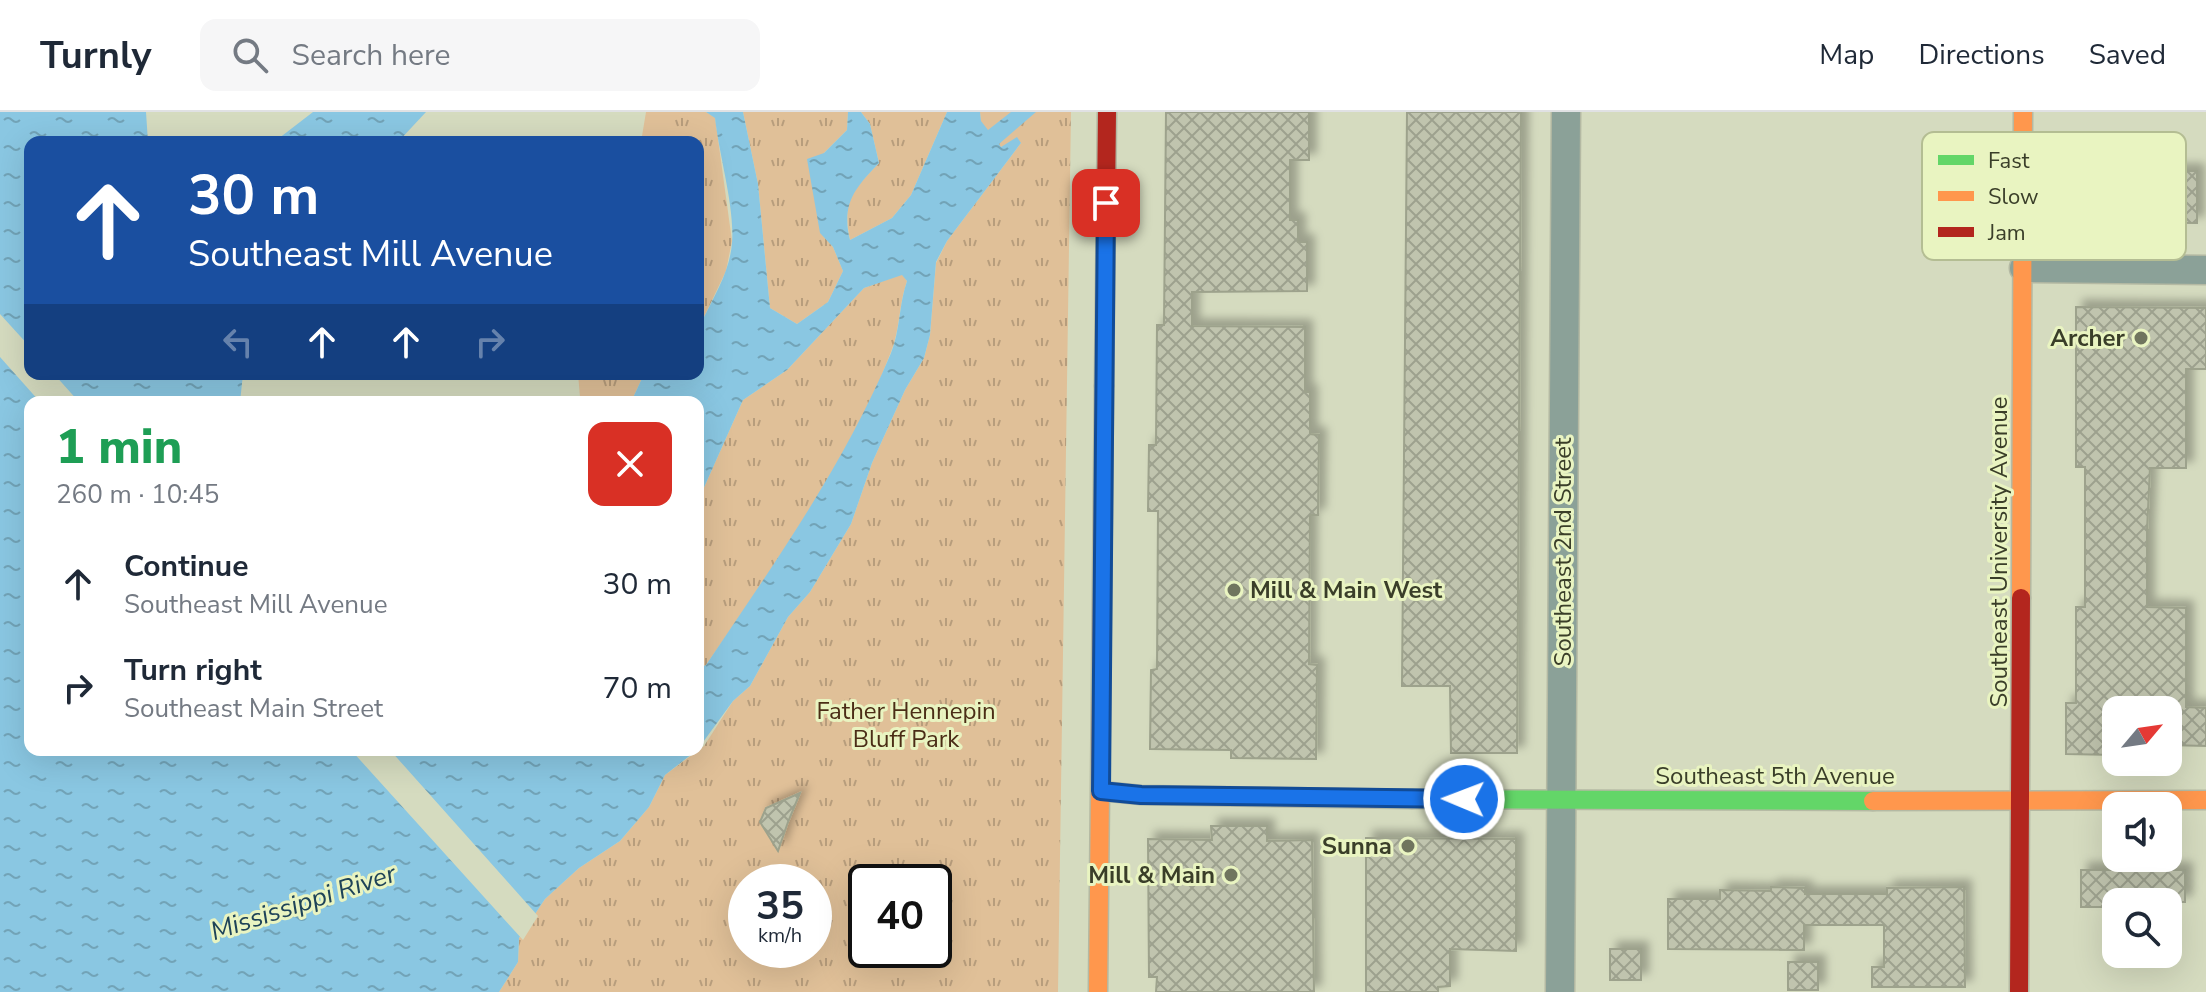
<!DOCTYPE html>
<meta charset="utf-8">
<style>
:root{--surface:#fff;--page:#f6f6f7;--text:#1f2937;--muted:#747a83;--line:#e0e1e3}
body{margin:0;font-family:"Nunito Sans",sans-serif;background:var(--page);color:var(--text);height:100vh;display:flex;flex-direction:column;font-size:30px;white-space:nowrap}
*{box-sizing:border-box;margin:0}
p{font-size:26px;color:var(--muted)}
.icon{flex:none;width:44px;height:44px;fill:none;stroke:currentColor;stroke-width:2;stroke-linecap:round;stroke-linejoin:round}
.map{position:relative;flex:1;overflow:hidden}
.panel{position:absolute;left:24px;top:284px;width:680px;height:360px;display:flex;flex-direction:column;background:var(--surface);border-radius:16px;box-shadow:0 8px 32px #0002}
.panel>*{flex:none}
.banner{position:absolute;left:24px;top:24px;width:680px;height:244px;border-radius:16px;box-shadow:0 8px 32px #0002;background:#1a4fa0;color:#fff;overflow:hidden}
.needle{width:52px;rotate:61deg}
.buttons{position:absolute;left:2102px;top:584px;display:grid;gap:16px}
.buttons a{display:grid;place-items:center;width:80px;height:80px;border-radius:16px;background:var(--surface);box-shadow:0 8px 32px #0002;font-size:40px}
.speed{position:absolute;left:728px;top:752px;display:flex;gap:16px;font-size:40px;font-weight:700;text-align:center}
.speed>*{display:grid;place-content:center;width:104px;height:104px;border-radius:50%;background:var(--surface);box-shadow:0 8px 32px #0002;line-height:1}
.speed small{font-size:20px;font-weight:400}
.speed .limit{border:4px solid #111;border-radius:12px;background:#fff;color:#111}
.pin{position:absolute;display:grid;place-items:center;width:68px;height:68px;color:#fff;margin:-34px;border-radius:16px;box-shadow:0 4px 12px #0006}
.me{position:absolute;width:88px;margin:-44px;rotate:271deg;stroke-linejoin:round;filter:drop-shadow(0 0 6px #0008)}
.turn{display:flex;align-items:center;gap:28px;height:168px;padding:0 32px;font-size:36px}
.turn .icon{width:104px;height:104px;stroke-width:2.5}
.turn b{display:block;font-size:56px;line-height:68px}
.lanes{display:flex;align-items:center;height:76px;padding:0 32px;background:#0003;justify-content:center;gap:40px;direction:ltr}
.lanes .off{opacity:.35}
.round{display:grid;place-items:center;flex:none;width:84px;height:84px;border-radius:16px;background:var(--page)}
.summary{display:flex;align-items:center;justify-content:space-between;height:136px;padding:0 32px}
h1{font-size:48px;font-weight:800;line-height:60px;color:#1e9e55}
ul{padding:0;list-style:none}
li{display:flex;align-items:center;gap:24px;height:104px;padding:0 32px}
li div{flex:1}
li b{display:block;font-size:30px}
li em{font-style:normal}
header{display:flex;align-items:center;gap:48px;box-sizing:border-box;height:112px;padding:0 40px;background:var(--surface);border-bottom:2px solid var(--line)}
header strong{font-size:38px}
nav{display:flex;gap:44px;margin-inline-start:auto;font-size:28px}
.search{width:560px;height:72px;background:var(--page);display:flex;align-items:center;gap:20px;box-sizing:border-box;padding:0 28px;border-radius:16px;color:var(--muted);font-size:30px}
.map>svg:first-child{display:block}
.park{fill:url(#park-tufts);fill-rule:evenodd}
.water{fill:url(#water-ripples)}
.pier{fill:#d5dbbf}
.building{fill:url(#building-cross-hatch);stroke:#9da28c;stroke-width:2;filter:url(#shadow)}
.lines{fill:none;stroke-linecap:round;stroke-linejoin:round}
.street-casing{stroke:#b4b9a3;stroke-width:31}
.fast-casing{stroke:#b4b9a3;stroke-width:21}
.slow-casing{stroke:#b4b9a3;stroke-width:21}
.jam-casing{stroke:#b4b9a3;stroke-width:21}
.street{stroke:#8ba198;stroke-width:28}
.fast{stroke:#63d668;stroke-width:18}
.slow{stroke:#ff974d;stroke-width:18}
.jam{stroke:#b3261e;stroke-width:18}
.route-casing{stroke:#114b97;stroke-width:20}
.route{stroke:#1a73e8;stroke-width:14}
.poi-dot{fill:#70755e;stroke:#e9f4c1;stroke-width:3}
.labels{text-anchor:middle;stroke-width:6;stroke-linejoin:round;paint-order:stroke}
.poi-label{font-size:24px;font-weight:bold;fill:#3a3e29;stroke:#e9f4c1;text-anchor:end}
.street-label{font-size:24px;fill:#3a3e29;stroke:#e9f4c1}
.park-label{font-size:24px;fill:#4b2d16;stroke:#e9f4c1}
.water-label{font-size:26px;font-style:italic;fill:#1e4358;stroke:#e9f4c1}
.key{fill:#e9f4c1;stroke:#b4bd93;stroke-width:2}
.key-label{font-size:22px;fill:#3a3e29}
</style>
<header>
<strong>Turnly</strong>
<div class="search"><svg class="icon" aria-label="search" viewBox="0 0 24 24"><circle cx="10" cy="10" r="6"/><path d="M15 15l6 6"/></svg>Search here</div>
<nav><a>Map</a><a>Directions</a><a>Saved</a></nav>
</header>
<div class="map">
<svg width="2206" height="880" viewBox="0 0 2206 880">
<defs>
<pattern id="park-tufts" width="24" height="20" patternUnits="userSpaceOnUse" patternTransform="scale(2)"><rect width="24" height="20" fill="#e0c098"/><path d="M3 7l-1-3M5 7V3M7 7l1-3M15 17l-1-3M17 17v-4M19 17l1-3" fill="none" stroke="#b79d7c"/></pattern>
<pattern id="water-ripples" width="26" height="14" patternUnits="userSpaceOnUse" patternTransform="scale(2)"><rect width="26" height="14" fill="#8ac7e2"/><path d="M2 4q2-2 4 0t4 0M15 11q2-2 4 0t4 0" fill="none" stroke="#72a3b7"/></pattern>
<pattern id="building-cross-hatch" width="8" height="8" patternUnits="userSpaceOnUse" patternTransform="scale(2)"><rect width="8" height="8" fill="#c0c4ae"/><path d="M0 0l8 8M0 8l8-8" fill="none" stroke="#9da18e"/></pattern>
<filter id="shadow"><feDropShadow dx="7" dy="-7" stdDeviation="4" flood-color="#0004"/></filter>
</defs>
<rect width="100%" height="100%" fill="#d5dbbf"/>
<!-- park -->
<path class="park" d="M646,0H706L715,5L732,129L726,159L703,207L698,209V30H641Z
M743,0H848L847,18L824,41L820,120L833,135L843,159L828,190L797,212L770,196L758,72Z
M861,0H947L911,83L892,106L850,128C842,88 852,79 879,51L870,12Z
M980,0H1071L1058,880H499L518,850L519,826L545,787L579,756L620,729L649,695L665,663L704,634L733,589L750,574L788,505L810,480L851,412L872,351L905,278L924,246L930,223L936,151L947,129L1021,31L1000,35L981,10ZM746,770H814V838H746ZM866,770H934V838H866Z
M902,162L907,169C899,191 900,218 891,240C848,353 774,454 706,553L698,557V389L743,288L787,258L864,176Z
M578,262H644L631,290H584L580,285Z"/>
<!-- water -->
<path class="water" d="M0,0H146L148,30H30V262H243L240,290H30V638H697L665,663L649,695L620,729L579,756L545,787L519,826L518,850L499,880H0Z
M313,0H426L398,30H274Z
M706,0H743L758,72L770,196L797,212L828,190L843,159L833,135L820,121L807,47L824,41L847,18L848,0H861L870,12L879,51C855,76 841,92 850,128L892,106L911,83L947,0H980L981,9L988,18L1011,0H1036L999,32L1001,35L1017,25L1021,31L947,129L936,150L930,223L924,246L905,278L872,351L851,412L810,480L788,505L750,574L733,589L698,637V557L706,553C774,452 844,353 891,241C900,219 899,192 907,169L902,163L864,176L787,258L743,288L698,389V290H631L644,262H698V209L703,207C715,183 730,158 732,131C735,96 719,43 715,6Z"/>
<!-- pier -->
<path class="pier" d="M0,202L30,235V262H54L79,290H40L0,245Z
M351,638H390L538,804L523,828Z"/>
<!-- building -->
<path class="building" d="M1166,0H1309V48H1290V108H1298V130H1307V179L1192,180V214L1305,215V280H1310V322L1319,323L1318,403H1310L1309,552L1317,553L1316,647L1231,646V638L1150,637L1151,558L1157,557L1158,399H1148L1149,333H1156L1157,213H1164Z
M1407,0H1521L1517,641H1451L1450,574H1402Z
M2074,59H2197V111L2074,110Z
M2076,195L2206,196V257H2186V356H2150L2147,418V495L2186,496V595L2206,596V634L2168,633V598H2116V643L2066,642V591H2076V495H2085V355H2076Z
M800,681L788,710L778,739L760,710L766,696Z
M1211,714H1267V729L1312,728L1314,880H1156L1157,865H1149L1148,727L1212,728Z
M1366,726L1516,727V839L1450,837V874L1438,875V880H1366Z
M2120,748H2149V758H2185V790H2116V795H2081V758H2120Z
M1771,775L1805,776V782H1887V776L1964,775L1965,875H1872V855H1884V813H1804V838L1668,837V787H1720V778L1771,779Z
M1610,837H1641V868H1610Z
M1788,850H1818V878H1788Z"/>
<g class="lines">
<!-- street casing -->
<g class="street-casing">
<path id="street" d="M2024,156L2206,158
M1560,880L1566,0"/>
</g>
<!-- fast casing -->
<g class="fast-casing">
<path id="fast" d="M1412,687L1873,689"/>
</g>
<!-- slow casing -->
<g class="slow-casing">
<path id="slow" d="M2021,486L2023,0
M1101,679L1141,683L1412,687
M1873,689L2206,688
M1098,880L1104,274"/>
</g>
<!-- jam casing -->
<g class="jam-casing">
<path id="jam" d="M1104,274L1107,0
M2019,880L2021,486"/>
</g>
<!-- street -->
<use href="#street" class="street"/>
<!-- fast -->
<use href="#fast" class="fast"/>
<!-- slow -->
<use href="#slow" class="slow"/>
<!-- jam -->
<use href="#jam" class="jam"/>
</g>
<g class="lines">
<!-- route casing -->
<g class="route-casing">
<path id="route" d="M1106,91L1101,679L1141,683L1464,687"/>
</g>
<!-- route -->
<use href="#route" class="route"/>
</g>
<!-- markers -->
<g class="poi-dot">
<circle cx="2141" cy="226" r="8"/>
<circle cx="1234" cy="478" r="8"/>
<circle cx="1408" cy="734" r="8"/>
<circle cx="1231" cy="763" r="8"/>
</g>
<g class="labels">
<!-- poi labels -->
<g class="poi-label">
<text x="2125" y="234">Archer</text>
<text x="1250" y="486" text-anchor="start">Mill &amp; Main West</text>
<text x="1392" y="742">Sunna</text>
<text x="1215" y="771">Mill &amp; Main</text>
</g>
<!-- street labels -->
<g class="street-label">
<text transform="translate(1563 440) rotate(-90)" y="8">Southeast 2nd Street</text>
<text transform="translate(1999 440) rotate(-90)" y="8">Southeast University Avenue</text>
<text x="1775" y="672">Southeast 5th Avenue</text>
</g>
<!-- park labels -->
<g class="park-label">
<text x="906" y="607">Father Hennepin<tspan x="906" dy="28">Bluff Park</tspan></text>
</g>
<!-- water labels -->
<g class="water-label">
<text transform="translate(303 790) rotate(-18)" y="9">Mississippi River</text>
</g>
</g>
<!-- legend -->
<rect x="1922" y="20" width="264" height="128" rx="12" class="key"/>
<rect x="1938" y="43" width="36" height="10" fill="#63d668"/>
<rect x="1938" y="79" width="36" height="10" fill="#ff974d"/>
<rect x="1938" y="115" width="36" height="10" fill="#b3261e"/>
<g class="key-label">
<text x="1988" y="56">Fast</text>
<text x="1988" y="92">Slow</text>
<text x="1988" y="128">Jam</text>
</g>
</svg>
<div class="buttons">
<a><svg class="needle" viewBox="-14 -14 28 28"><path d="M0-13l5 13h-10z" fill="#e53935"/><path d="M0 13l5-13h-10z" fill="#747a83"/></svg></a>
<a><svg class="icon" aria-label="sound" viewBox="0 0 24 24"><path d="M4 9h4l5-4v14l-5-4H4zM17 9q2 3 0 6"/></svg></a>
<a><svg class="icon" aria-label="search" viewBox="0 0 24 24"><circle cx="10" cy="10" r="6"/><path d="M15 15l6 6"/></svg></a>
</div>
<div class="speed"><div>35<small>km/h</small></div><div class="limit">40</div></div>
<div class="pin" style="left:1106px;top:91px;background:#d93025"><svg class="icon" aria-label="arrive" viewBox="0 0 24 24"><path d="M6 21V4h12l-3 4 3 4H6"/></svg></div>
<svg class="me" style="left:1464px;top:687px" viewBox="-20 -20 40 40"><circle r="17" fill="#1a73e8" stroke="#fff" stroke-width="3"/><path d="M0-11L8 9 0 5-8 9z" fill="#fff"/></svg>
<div class="banner">
<div class="turn"><svg class="icon" aria-label="ahead" viewBox="0 0 24 24"><path d="M12 20V5M6 11l6-6 6 6"/></svg><div><b>30 m</b>Southeast Mill Avenue</div></div>
<div class="lanes"><svg class="icon off" aria-label="left" viewBox="0 0 24 24"><path d="M17 20v-9H6M10 6l-5 5 5 5"/></svg><svg class="icon" aria-label="ahead" viewBox="0 0 24 24"><path d="M12 20V5M6 11l6-6 6 6"/></svg><svg class="icon" aria-label="ahead" viewBox="0 0 24 24"><path d="M12 20V5M6 11l6-6 6 6"/></svg><svg class="icon off" aria-label="right" viewBox="0 0 24 24"><path d="M7 20v-9h11M14 6l5 5-5 5"/></svg></div>
</div>
<section class="panel">
<div class="summary"><div><h1>1 min</h1><p>260 m · 10:45</p></div><a class="round" style="background:#d93025;color:#fff"><svg class="icon" aria-label="close" viewBox="0 0 24 24"><path d="M6 6l12 12M18 6L6 18"/></svg></a></div>
<ul>
<li><svg class="icon" aria-label="ahead" viewBox="0 0 24 24"><path d="M12 20V5M6 11l6-6 6 6"/></svg><div><b>Continue</b><p>Southeast Mill Avenue</p></div><em>30 m</em></li>
<li><svg class="icon" aria-label="right" viewBox="0 0 24 24"><path d="M7 20v-9h11M14 6l5 5-5 5"/></svg><div><b>Turn right</b><p>Southeast Main Street</p></div><em>70 m</em></li>
</ul>
</section>
</div>
